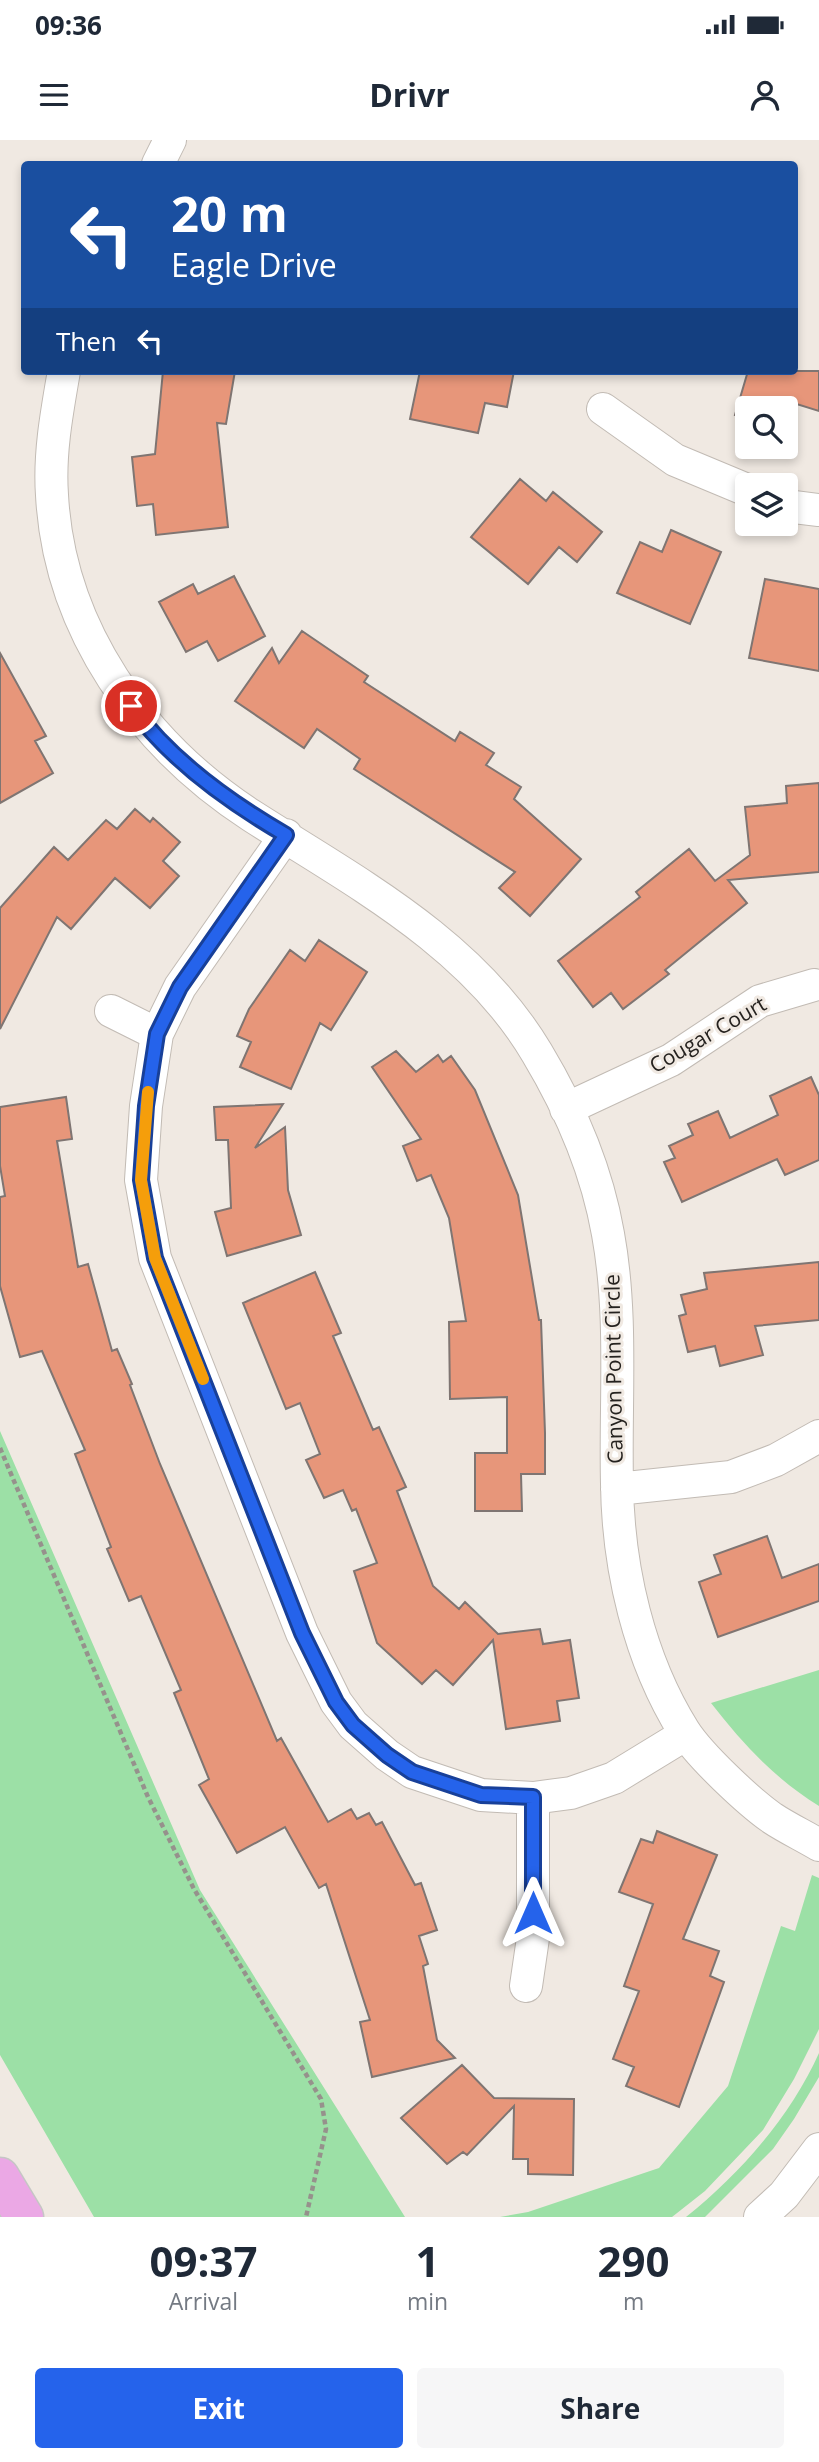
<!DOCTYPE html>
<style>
:root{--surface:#fff;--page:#f6f6f7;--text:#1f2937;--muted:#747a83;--accent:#2563eb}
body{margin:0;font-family:"Open Sans",sans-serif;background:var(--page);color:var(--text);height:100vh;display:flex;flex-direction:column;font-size:26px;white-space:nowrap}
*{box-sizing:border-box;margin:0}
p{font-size:23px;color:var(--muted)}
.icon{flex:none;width:38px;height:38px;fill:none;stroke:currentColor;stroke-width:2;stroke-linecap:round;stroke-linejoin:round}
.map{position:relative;height:2077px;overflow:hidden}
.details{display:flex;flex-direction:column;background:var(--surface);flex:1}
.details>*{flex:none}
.banner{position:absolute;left:21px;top:21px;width:777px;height:214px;border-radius:7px;box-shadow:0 4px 10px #0003;background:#1a4fa0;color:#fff;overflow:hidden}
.tools{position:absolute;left:735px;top:256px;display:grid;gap:14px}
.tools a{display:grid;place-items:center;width:63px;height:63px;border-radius:7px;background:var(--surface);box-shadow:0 4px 10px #0003;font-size:35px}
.pin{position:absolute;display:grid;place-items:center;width:60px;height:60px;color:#fff;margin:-30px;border:4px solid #fff;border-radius:50%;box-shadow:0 2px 7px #0007}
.me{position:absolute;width:77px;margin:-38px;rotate:0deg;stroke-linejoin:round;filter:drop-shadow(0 0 5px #0008)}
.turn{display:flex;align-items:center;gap:24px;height:147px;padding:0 35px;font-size:32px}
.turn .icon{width:91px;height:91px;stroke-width:2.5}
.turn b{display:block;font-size:49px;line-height:60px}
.then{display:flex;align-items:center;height:66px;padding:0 35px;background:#0003;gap:14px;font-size:26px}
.eta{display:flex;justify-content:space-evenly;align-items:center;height:119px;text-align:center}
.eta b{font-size:42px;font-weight:700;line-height:49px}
.cta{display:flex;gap:14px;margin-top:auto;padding:14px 35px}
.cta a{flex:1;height:80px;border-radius:7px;background:var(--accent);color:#fff;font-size:28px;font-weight:700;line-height:80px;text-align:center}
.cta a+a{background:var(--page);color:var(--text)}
.status{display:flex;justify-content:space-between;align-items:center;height:49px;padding:0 35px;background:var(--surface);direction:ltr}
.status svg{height:19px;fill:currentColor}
header{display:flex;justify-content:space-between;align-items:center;height:91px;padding:0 35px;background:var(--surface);font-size:32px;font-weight:700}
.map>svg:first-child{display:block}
.green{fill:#9ce0a6}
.building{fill:#e7967a;stroke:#7f7572;stroke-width:2}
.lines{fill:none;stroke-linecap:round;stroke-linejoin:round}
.street-casing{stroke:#c2bbb4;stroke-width:34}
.highway-casing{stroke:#c6c6c5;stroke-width:41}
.path{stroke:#96918c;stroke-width:4.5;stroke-dasharray:5 3.5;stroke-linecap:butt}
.street{stroke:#fff;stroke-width:32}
.highway{stroke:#eba8e5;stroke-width:38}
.route-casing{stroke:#184099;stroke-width:18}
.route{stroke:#2563eb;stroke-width:12}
.slow{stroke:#f59e0b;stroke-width:12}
.labels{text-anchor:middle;stroke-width:6;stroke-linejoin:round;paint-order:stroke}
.street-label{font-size:21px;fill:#25221f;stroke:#f0e9e2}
</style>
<div class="status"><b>09:36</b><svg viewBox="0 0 49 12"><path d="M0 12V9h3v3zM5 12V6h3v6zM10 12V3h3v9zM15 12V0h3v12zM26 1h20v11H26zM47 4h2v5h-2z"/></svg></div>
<header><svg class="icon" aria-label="menu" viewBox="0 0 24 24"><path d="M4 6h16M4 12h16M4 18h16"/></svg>Drivr<svg class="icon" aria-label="person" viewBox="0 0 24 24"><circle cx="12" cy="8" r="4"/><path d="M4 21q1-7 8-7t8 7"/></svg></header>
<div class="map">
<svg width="819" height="2077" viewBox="0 0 819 2077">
<rect width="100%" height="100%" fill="#f0e9e2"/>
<!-- green -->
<path class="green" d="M0,1291L200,1750L405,2077H94L0,1915Z
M819,1530V1666C775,1639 742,1603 711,1563Z
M812,1735L819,1738V1889L794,1939L763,1990L705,2051L672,2077H500L528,2072L659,2028L728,1946L781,1786L795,1791Z
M819,1913V1937L794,1979L773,2009L705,2077H686C739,2035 791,1976 819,1913Z"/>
<!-- building -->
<path class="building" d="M163,231H235L226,284L217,283L228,387L156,395L153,364L137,366L132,317L155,314Z
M420,231H514L507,267L485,263L478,293L410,279Z
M748,231H819V271L787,261L784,268H747V278L735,275Z
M520,339L546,361L553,352L602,392L577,422L559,407L528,444L471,397Z
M671,390L721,412L690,484L617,453L640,402L662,412Z
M234,436L265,496L218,521L207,501L186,512L159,462L193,444L198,454Z
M765,439L819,449V531L749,518Z
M302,491L368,536L364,542L455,601L460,592L494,613L486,625L521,647L514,659L581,719L530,776L499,748L515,732L354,629L360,619L317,589L304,608L235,561L272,508L279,523Z
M0,513L46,596L35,601L53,633L0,663Z
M819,643V732L728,740L747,763L665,830L669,834L623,869L611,853L593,867L558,821L640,757L636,752L689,709L715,741L750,715L745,667L787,663L786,646Z
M135,669L150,682L153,678L180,702L163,721L179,736L150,768L115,738L71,789L57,777L0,889V768L54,707L68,720L106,680L117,689Z
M319,800L367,832L331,890L320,883L291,949L240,927L251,902L237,896L249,869L290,810L305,821Z
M396,911L416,932L438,915L443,922L451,916L475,950L518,1055L539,1180H541L545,1293V1334H521L522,1371H475V1313H507V1257L450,1259L449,1182L466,1181L449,1078L431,1035L417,1041L403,1006L421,999L372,927Z
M811,937L819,955V1020L785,1035L777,1019L682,1062L664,1022L675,1018L669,1006L693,995L688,984L718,971L730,998L778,975L770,956Z
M66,957L72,999L57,1001L78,1127L88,1124L112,1211L117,1209L132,1244L130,1245L160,1324L277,1601L281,1598L328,1682L351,1669L357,1679L369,1673L376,1685L382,1682L415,1745L421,1743L437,1790L419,1796L428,1824L423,1826L437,1900L455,1918L372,1937L360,1882L370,1880L326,1744L319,1748L285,1687L237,1713L199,1645L209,1639L174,1553L181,1550L141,1456L129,1461L107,1409L111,1407L75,1314L85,1310L42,1211L20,1217L0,1146V1057L5,1056L0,1026V967Z
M283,964L255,1008L285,987L288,1050L301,1095L227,1116L215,1072L231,1068L228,1000H216L214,967Z
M819,1122V1180L755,1186L763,1215L720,1226L715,1206L688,1212L679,1176L686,1174L681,1155L707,1149L704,1133Z
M315,1132L341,1193L333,1196L373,1290L379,1287L406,1347L397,1351L433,1446L459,1469L465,1462L498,1494L540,1489L543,1504L570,1500L579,1558L557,1561L560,1581L506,1589L493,1500L453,1545L436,1530L422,1544L377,1503L354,1431L377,1423L356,1369L352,1371L343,1350L324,1358L306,1320L320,1314L300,1263L286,1269L243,1163Z
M767,1396L782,1438L819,1424V1461L718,1497L699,1442L721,1434L714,1415Z
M657,1691L717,1715L683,1799L719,1811L710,1836L724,1842L679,1967L626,1946L634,1927L613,1919L639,1851L624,1846L653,1764L619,1752L641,1699L653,1703Z
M462,1925L494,1958L574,1959L573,2035L528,2034V2019H513L514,1966L467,2015L463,2012L447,2024L401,1978Z"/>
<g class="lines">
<!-- street casing -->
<g class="street-casing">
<path id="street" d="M158,24L170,0
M64,231C57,271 49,314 52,355C59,488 141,604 252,676C355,742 472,803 537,913C570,968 597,1031 608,1094C623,1176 615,1261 617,1344C618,1428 639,1519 684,1591C700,1616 748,1661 772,1678C787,1688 804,1696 819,1705
M603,269L675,320L747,350
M786,366L819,370
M286,695L180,847L157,894L146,966L141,1040L155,1118L302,1493L336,1562L353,1585L387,1615L412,1632L481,1655L533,1658L571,1653L614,1638L686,1594
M111,871L157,894
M566,969L671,920L760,861L814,845
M617,1349L731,1337L776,1320L819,1296
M526,1846L533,1798V1658
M760,2077L784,2055L819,2009"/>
</g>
<!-- highway casing -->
<g class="highway-casing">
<path id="highway" d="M0,2037L24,2077"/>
</g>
<!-- path -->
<path class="path" d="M0,1308L148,1657L194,1749L321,1959L326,1989L306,2077"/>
<!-- street -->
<use href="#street" class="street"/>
<!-- highway -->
<use href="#highway" class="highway"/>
</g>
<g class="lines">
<!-- route casing -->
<g class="route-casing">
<path id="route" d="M131,566C170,620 229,662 286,695L180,847L157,894L146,966L141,1040L155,1118L302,1493L336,1562L353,1585L387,1615L412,1632L481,1655L533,1657V1773"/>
</g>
<!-- route -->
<use href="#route" class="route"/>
<!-- slow -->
<path class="slow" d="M148,952L141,1040L155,1118L203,1239"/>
</g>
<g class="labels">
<!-- street labels -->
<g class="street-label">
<text transform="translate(708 895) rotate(-30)" y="7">Cougar Court</text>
<text transform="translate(614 1229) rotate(-91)" y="7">Canyon Point Circle</text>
</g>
</g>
</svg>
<div class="tools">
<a><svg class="icon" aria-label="search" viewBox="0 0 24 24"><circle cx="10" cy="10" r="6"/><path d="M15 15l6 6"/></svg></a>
<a><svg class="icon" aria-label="layers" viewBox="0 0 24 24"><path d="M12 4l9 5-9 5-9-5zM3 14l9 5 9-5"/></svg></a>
</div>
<div class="pin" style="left:131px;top:566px;background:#d93025"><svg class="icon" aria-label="arrive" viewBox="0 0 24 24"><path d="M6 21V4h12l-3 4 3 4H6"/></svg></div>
<svg class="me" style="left:533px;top:1773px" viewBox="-20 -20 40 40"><path d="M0-17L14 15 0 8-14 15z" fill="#2563eb" stroke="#fff" stroke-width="4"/></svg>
<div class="banner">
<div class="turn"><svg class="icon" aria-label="left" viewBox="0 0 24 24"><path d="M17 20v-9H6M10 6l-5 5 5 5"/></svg><div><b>20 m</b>Eagle Drive</div></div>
<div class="then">Then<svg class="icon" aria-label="left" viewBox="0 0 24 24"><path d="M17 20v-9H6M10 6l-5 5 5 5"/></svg></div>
</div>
</div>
<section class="details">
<div class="eta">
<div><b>09:37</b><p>Arrival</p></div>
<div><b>1</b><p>min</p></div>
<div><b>290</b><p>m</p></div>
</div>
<div class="cta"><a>Exit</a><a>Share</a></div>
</section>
